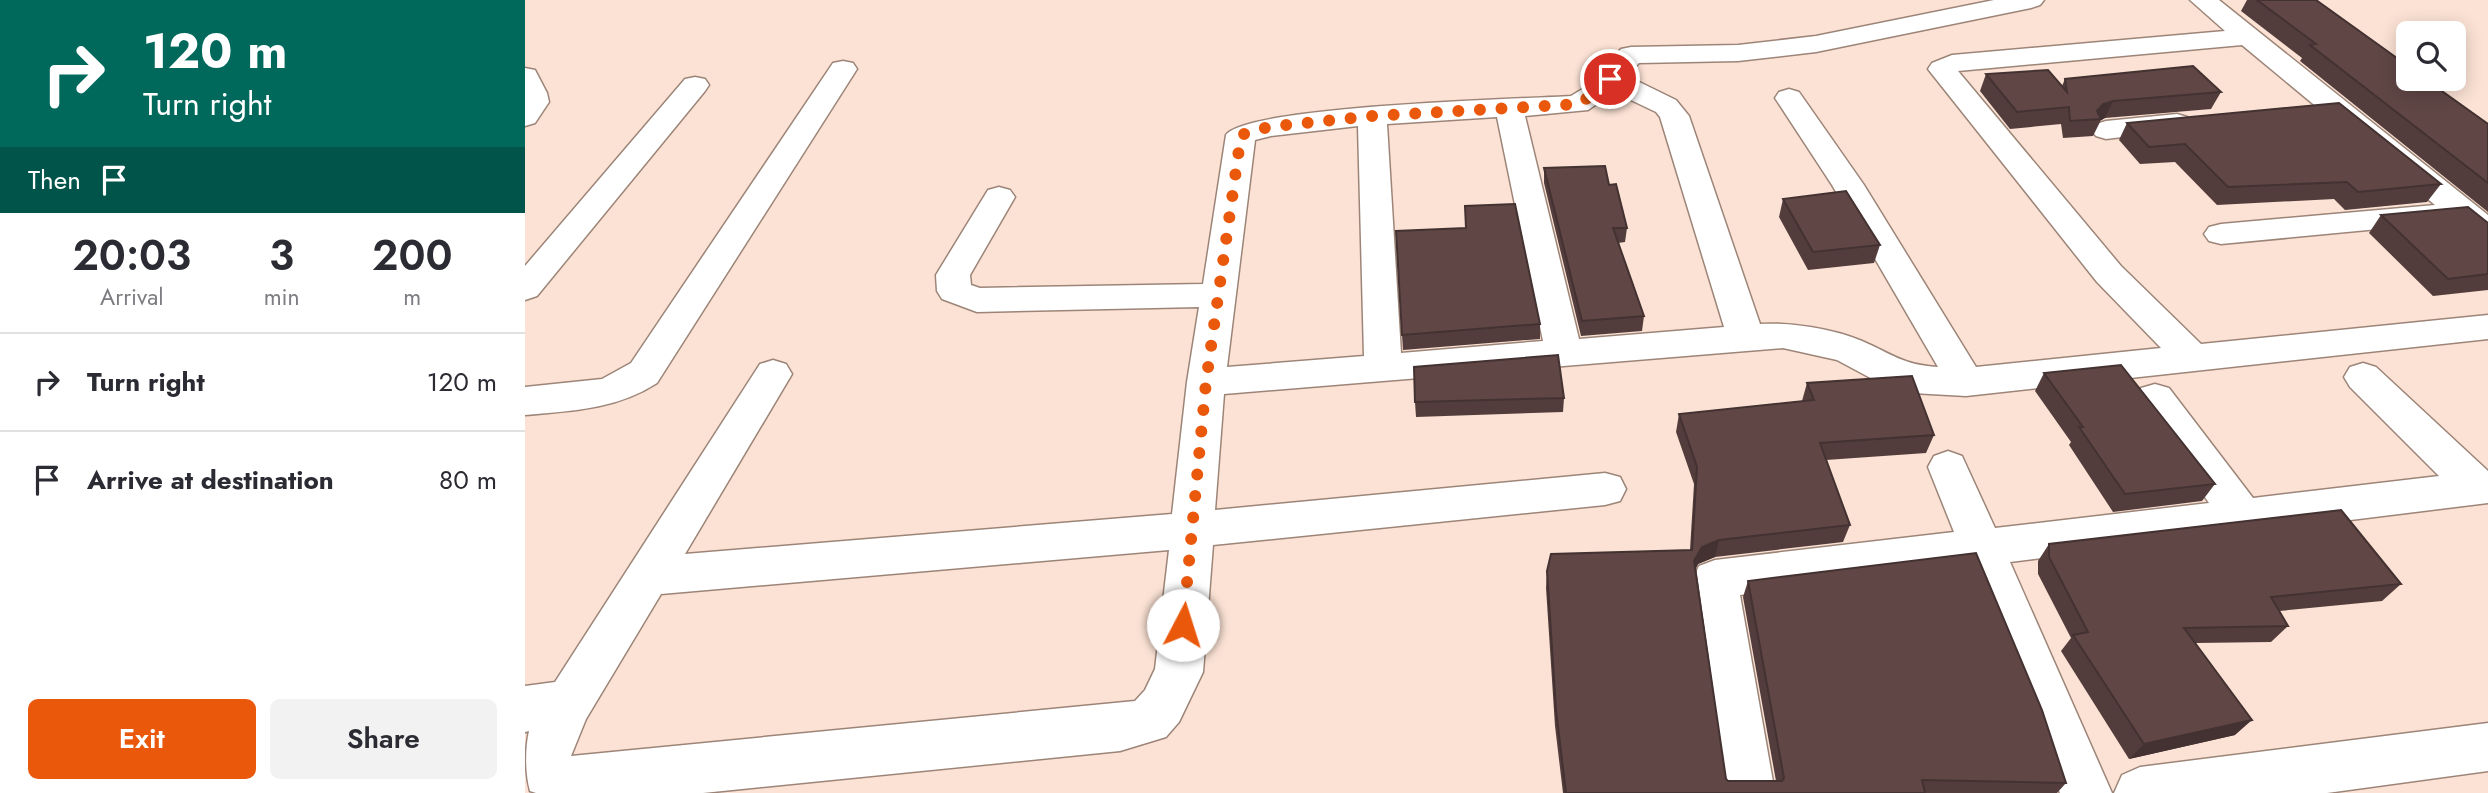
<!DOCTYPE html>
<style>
:root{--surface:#fff;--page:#f2f2f3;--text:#2b2b33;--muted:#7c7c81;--line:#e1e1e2;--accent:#ea580c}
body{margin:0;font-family:Jost,sans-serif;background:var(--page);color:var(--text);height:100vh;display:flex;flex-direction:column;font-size:26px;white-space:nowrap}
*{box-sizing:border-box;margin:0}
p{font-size:23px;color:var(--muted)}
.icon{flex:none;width:38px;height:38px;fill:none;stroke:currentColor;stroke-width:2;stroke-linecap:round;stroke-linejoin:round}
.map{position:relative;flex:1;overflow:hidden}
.drawer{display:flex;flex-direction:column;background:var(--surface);width:525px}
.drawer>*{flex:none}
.guide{background:#00695c;color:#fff;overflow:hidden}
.buttons{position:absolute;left:1871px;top:21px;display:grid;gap:14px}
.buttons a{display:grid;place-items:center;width:70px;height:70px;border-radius:10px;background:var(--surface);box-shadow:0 4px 18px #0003;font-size:35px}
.pin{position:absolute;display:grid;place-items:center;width:60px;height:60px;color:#fff;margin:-30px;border:4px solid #fff;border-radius:50%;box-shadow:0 2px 7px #0007}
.me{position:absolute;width:77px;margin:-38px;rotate:5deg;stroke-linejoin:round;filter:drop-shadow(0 0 5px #0008)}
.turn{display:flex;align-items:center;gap:24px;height:147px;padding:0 28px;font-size:32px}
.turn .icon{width:91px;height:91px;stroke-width:2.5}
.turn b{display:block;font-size:49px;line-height:60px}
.then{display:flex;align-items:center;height:66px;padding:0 28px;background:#0003;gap:14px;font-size:26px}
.eta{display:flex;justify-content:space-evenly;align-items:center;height:119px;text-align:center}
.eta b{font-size:42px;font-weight:600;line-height:49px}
.button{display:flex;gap:14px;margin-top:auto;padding:14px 28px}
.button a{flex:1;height:80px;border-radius:10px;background:var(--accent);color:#fff;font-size:28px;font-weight:600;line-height:80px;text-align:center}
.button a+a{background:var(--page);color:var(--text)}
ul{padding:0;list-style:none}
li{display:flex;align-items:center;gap:21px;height:98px;padding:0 28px;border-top:2px solid var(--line)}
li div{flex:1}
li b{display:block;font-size:26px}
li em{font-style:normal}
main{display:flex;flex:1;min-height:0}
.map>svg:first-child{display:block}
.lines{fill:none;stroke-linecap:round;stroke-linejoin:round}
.minor-casing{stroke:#9c8578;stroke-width:3}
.minor{fill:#fff;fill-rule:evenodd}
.wall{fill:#533d3c}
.shaded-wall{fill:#433231}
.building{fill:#604746;stroke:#433231;stroke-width:2}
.route{stroke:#ea580c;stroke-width:12;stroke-dasharray:0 21.6}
</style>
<main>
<section class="drawer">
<div class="guide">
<div class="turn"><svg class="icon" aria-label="right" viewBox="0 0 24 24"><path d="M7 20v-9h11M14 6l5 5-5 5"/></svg><div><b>120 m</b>Turn right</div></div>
<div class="then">Then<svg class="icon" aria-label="arrive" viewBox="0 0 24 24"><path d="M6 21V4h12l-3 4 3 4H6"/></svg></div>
</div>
<div class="eta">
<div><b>20:03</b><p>Arrival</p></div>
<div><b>3</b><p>min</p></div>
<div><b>200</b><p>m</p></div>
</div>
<ul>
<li><svg class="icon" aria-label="right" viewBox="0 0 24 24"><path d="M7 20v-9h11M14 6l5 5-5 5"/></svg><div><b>Turn right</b></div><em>120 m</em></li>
<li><svg class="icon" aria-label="arrive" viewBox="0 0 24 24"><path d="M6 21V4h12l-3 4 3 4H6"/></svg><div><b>Arrive at destination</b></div><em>80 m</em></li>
</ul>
<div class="button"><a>Exit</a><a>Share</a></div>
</section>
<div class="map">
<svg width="1963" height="793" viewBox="0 0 1963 793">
<rect width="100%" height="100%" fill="#fbe2d4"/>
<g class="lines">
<!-- minor casing -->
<g class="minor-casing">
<path id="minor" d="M1469,0H1519L1515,5L1506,8L1291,52L1213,61L1114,63L1102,76L1151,100L1164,116L1235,324C1265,322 1309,329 1337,341C1367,354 1378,365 1413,367L1307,185L1250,98L1254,92L1264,89L1274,92L1339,185L1451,367L1636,348L1572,282L1403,69L1407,63L1427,55L1700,31L1665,0H1694L1963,215V242L1951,239L1922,215L1917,221L1906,224L1696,244L1684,241L1679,234L1684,227L1696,224L1910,205L1717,45L1433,71L1596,266L1676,344L1963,315V339L1441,396L1387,393L1353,382L1312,360L1258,348L699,394L690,510L1080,473L1095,477L1101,489L1095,501L1080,505L688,545L678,672L654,722L641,737L595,751L178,793H11L5,791C0,774 0,748 4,731L0,732V686L30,682L235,364L248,360L261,364L267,374L160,554L647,514L662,382L674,307L452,312L417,299L412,291L411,275L463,190L474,187L485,190L490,197L445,275L446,285L455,288L678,284L701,135C721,106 997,99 1046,96L1064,85L1096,49L1106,47L1213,45L1291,36ZM1089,92L1131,112L1135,117L1199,327L1054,339L1000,116L1063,110ZM972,117L1018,341L876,353L862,124ZM833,126L839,356L702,367L730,140L746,136ZM644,550L630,669L620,690L610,701L46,756L61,719L136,594Z
M318,61L328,63L332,69L132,383C92,409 47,411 0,415V387L77,379L106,363L308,63Z
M0,68L10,70L22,93L24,102L10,123L0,126Z
M170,77L180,79L184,85L180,91L12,296L0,300V266L160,79Z
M1652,114L1662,117L1667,123L1662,129L1581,139L1571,136L1566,130L1571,124L1581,121Z
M1838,363L1851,367L1963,471V503L1485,562L1587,793H1535L1443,567L1215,595L1250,793H1198L1168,579L1174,566L1190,560L1429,532L1403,467L1409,456L1423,451L1437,456L1470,528L1684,503L1611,398L1616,388L1630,384L1644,388L1728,498L1914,476L1825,387L1819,377L1825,367Z
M1963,723V771L1802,793H1589L1597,775L1615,767Z"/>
</g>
<!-- minor -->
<use href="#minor" class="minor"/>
</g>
<!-- wall -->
<path class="wall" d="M1722,0H1791L1963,124V212L1775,61L1777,58L1716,11Z
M1461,74L1537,86L1540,79L1696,92L1686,109L1580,118L1576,120L1568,136L1538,138L1536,124L1485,129L1455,91Z
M1602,123L1916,184L1902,202L1820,210L1809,199L1692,205L1650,162L1615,164L1594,140Z
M1019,168L1084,185L1102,228L1100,242L1093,243L1119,316L1117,331L1056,336L1019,183Z
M1258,199L1355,245L1349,263L1283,270L1254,217Z
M940,206L1015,324V339L878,350L877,335L941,228Z
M1856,215L1963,223V290L1908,296L1844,233Z
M1519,373L1690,484L1677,501L1588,512L1544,445L1546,442L1510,391Z
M1282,383L1409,435L1401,453L1301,460L1325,525L1318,542L1190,557L1173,564L1171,568L1201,779L1203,781H1251L1218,597L1223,581L1541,783L1532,793H1038L1030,726L1021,588L1022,571L1165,550L1169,484L1151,432L1154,414L1277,401Z
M1039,398L1038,412L891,417L890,402Z
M1524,544L1876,584L1857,601L1754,611L1763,626L1746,642L1671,643L1710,735L1604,759L1536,651L1546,638L1513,574V561Z"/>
<!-- shaded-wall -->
<path class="shaded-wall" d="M1588,101L1580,118L1576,120L1572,111L1578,104Z
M1194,540L1190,557L1173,564L1166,578L1169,561L1177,547Z
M1727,720L1710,735L1604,759L1619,744Z"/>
<!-- building -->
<path class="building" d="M1732,0H1791L1883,66V79H1900L1963,124V183L1785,45L1791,44Z
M1668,66L1696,92L1588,101L1578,104L1572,111L1576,119L1545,121L1544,107L1492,112L1461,74L1523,70L1542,92L1540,79Z
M1814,103L1916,184L1833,192L1822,182L1703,187L1660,144L1624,147L1602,123Z
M1080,166L1084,185L1091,184L1102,228H1088L1119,316L1057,321L1019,168Z
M1321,191L1355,245L1288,252L1258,199Z
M990,204L1015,324L877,335L871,231L941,228L940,206Z
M1943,207L1963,223V274L1923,279L1856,215Z
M1033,355L1039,398L890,402L889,367Z
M1596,365L1690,484L1600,494L1554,427H1558L1519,373Z
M1387,376L1409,435L1295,443L1325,525L1194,540L1177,547L1169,561L1201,779L1203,781H1257L1259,778L1223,581L1451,553L1517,710L1541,783L1397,780L1400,793H1041L1031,710L1022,571L1026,554L1167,550L1172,467L1154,414L1289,400L1282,383Z
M1816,510L1876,584L1746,597L1763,626L1659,628L1727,720L1619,744L1548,635L1563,632L1524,557V544Z"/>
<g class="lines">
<!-- route -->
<path class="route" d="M658,625L681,382L716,135L743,127L847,116L1053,104L1074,91L1085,79"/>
</g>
</svg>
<div class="buttons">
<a><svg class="icon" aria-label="search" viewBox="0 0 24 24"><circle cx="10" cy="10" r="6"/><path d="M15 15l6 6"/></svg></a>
</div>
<div class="pin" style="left:1085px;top:79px;background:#d93025"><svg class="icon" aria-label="arrive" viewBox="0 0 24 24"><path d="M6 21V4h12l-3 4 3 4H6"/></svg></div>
<svg class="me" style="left:658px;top:625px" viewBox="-20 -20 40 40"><circle r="19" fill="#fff"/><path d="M0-13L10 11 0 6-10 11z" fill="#ea580c"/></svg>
</div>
</main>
